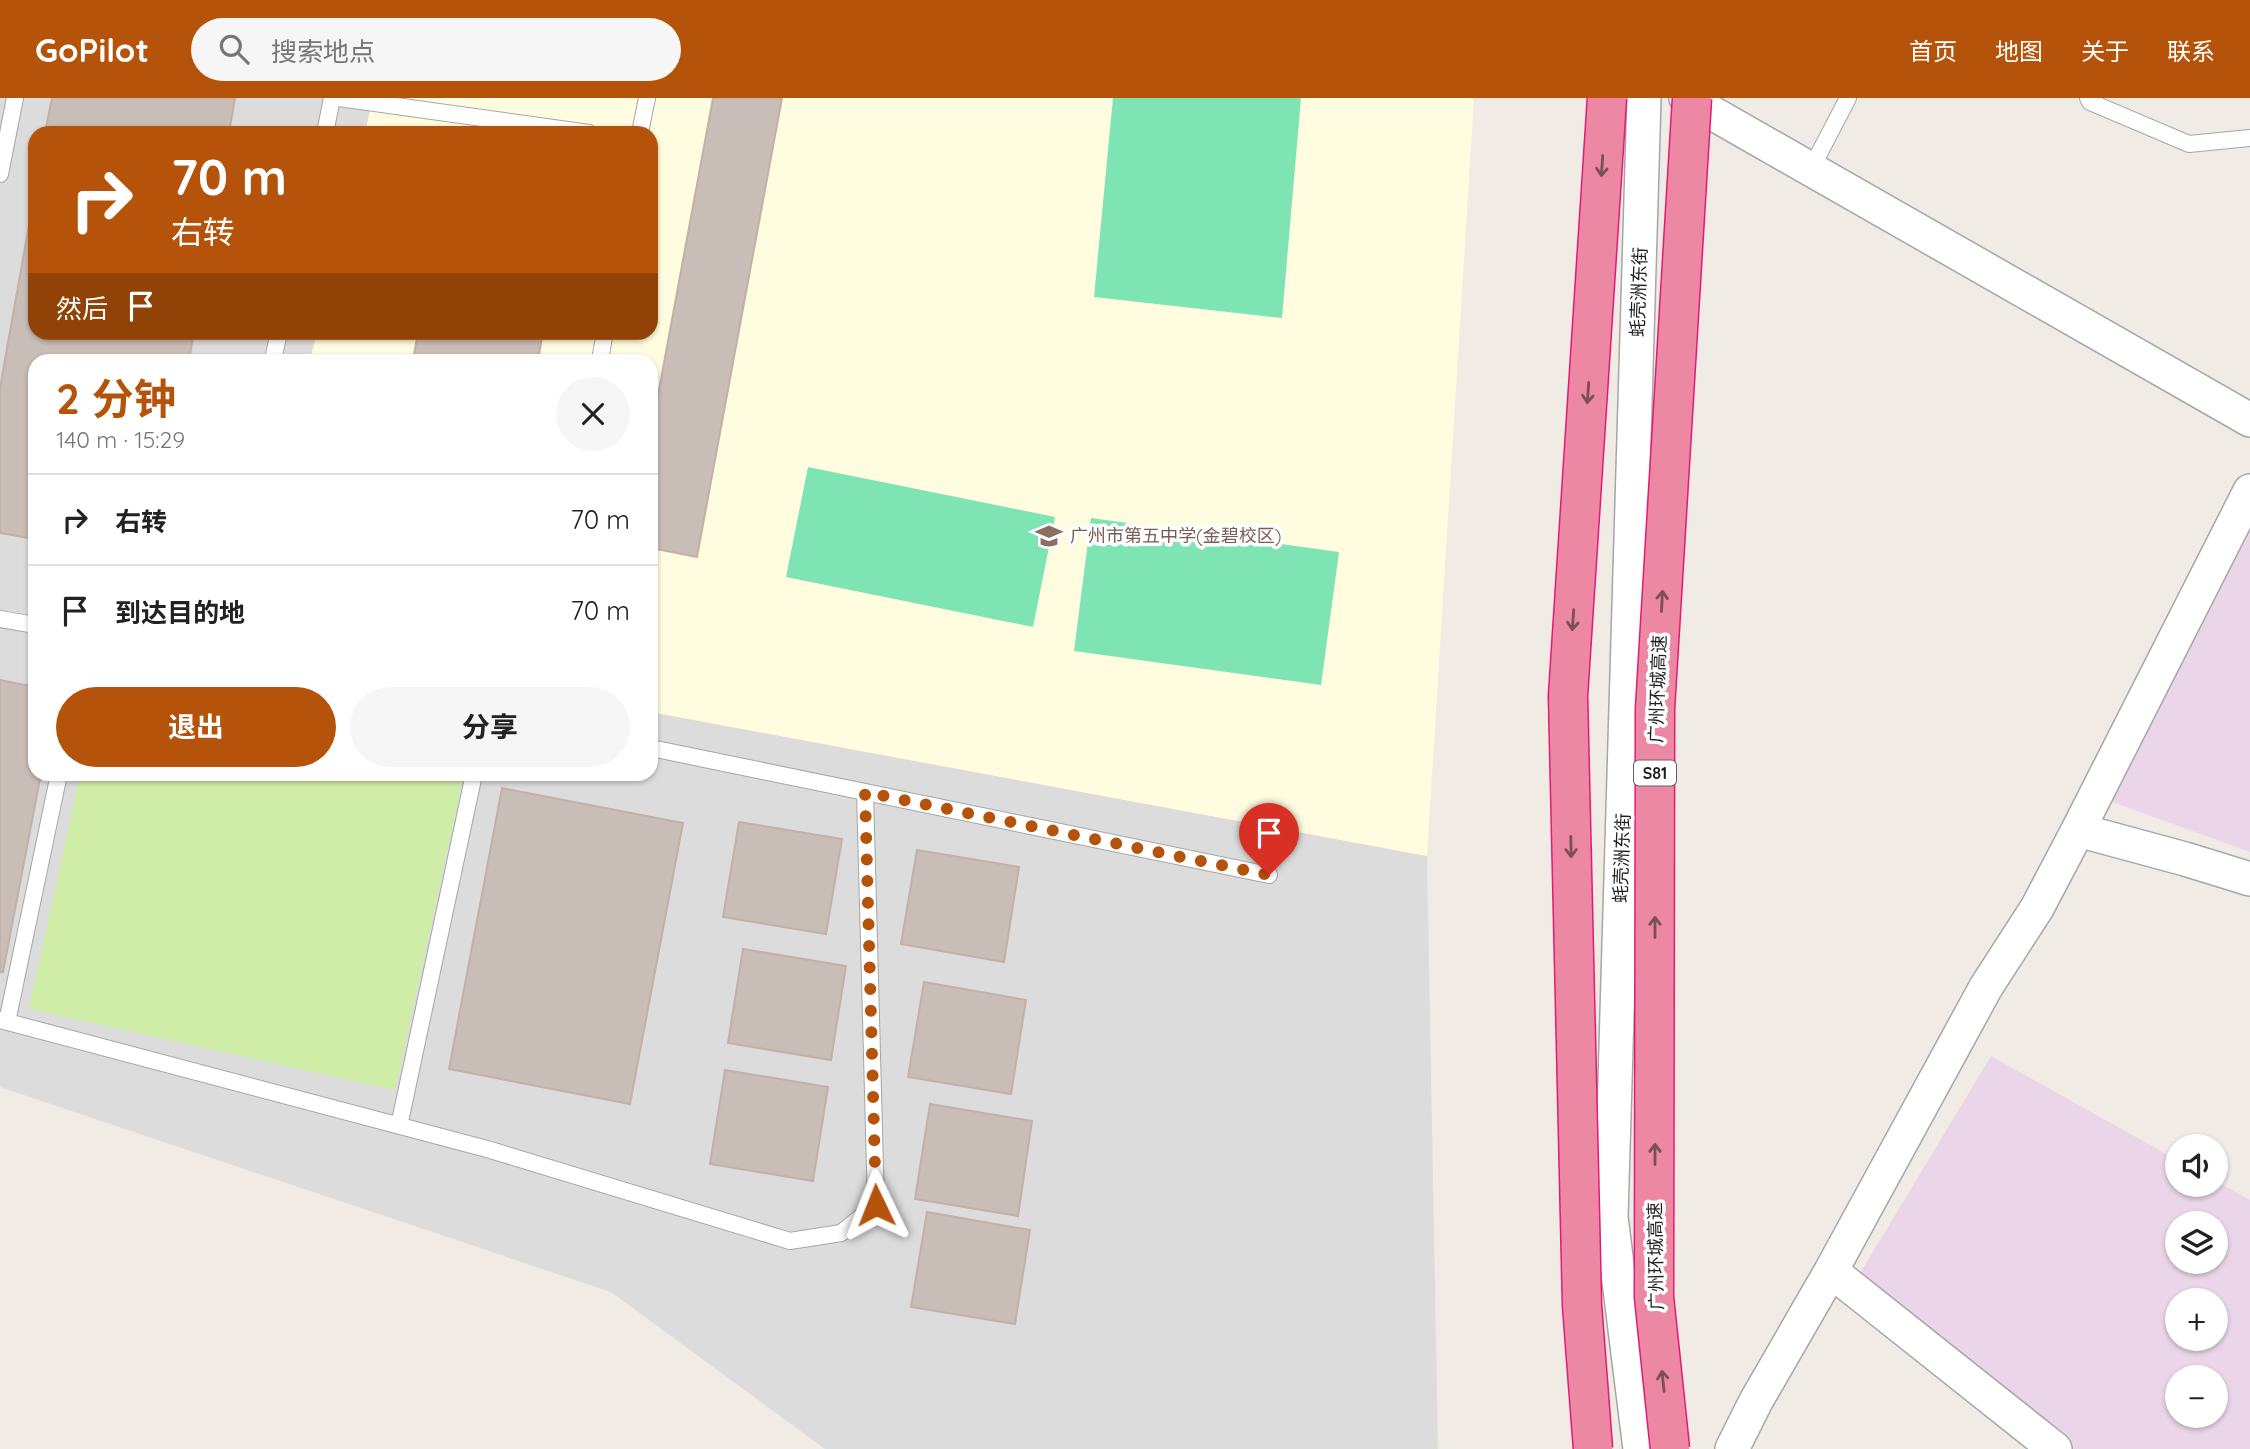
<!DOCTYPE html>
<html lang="zh">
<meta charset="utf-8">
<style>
:root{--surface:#fff;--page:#f6f6f6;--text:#222;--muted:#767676;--line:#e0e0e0;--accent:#b45309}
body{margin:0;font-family:Quicksand,"Noto Sans SC",sans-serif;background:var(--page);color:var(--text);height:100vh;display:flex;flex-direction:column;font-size:26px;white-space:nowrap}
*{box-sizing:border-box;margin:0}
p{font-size:23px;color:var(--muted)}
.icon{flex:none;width:38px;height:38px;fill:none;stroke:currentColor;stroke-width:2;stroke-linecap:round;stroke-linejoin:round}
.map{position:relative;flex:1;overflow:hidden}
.drawer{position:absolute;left:28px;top:256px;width:630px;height:427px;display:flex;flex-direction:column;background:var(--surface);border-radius:21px;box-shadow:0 2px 5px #0004}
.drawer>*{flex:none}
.top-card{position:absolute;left:28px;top:28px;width:630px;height:214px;border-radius:21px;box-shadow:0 2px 5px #0004;background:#b45309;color:#fff;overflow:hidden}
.buttons{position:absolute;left:2165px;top:1036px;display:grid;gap:14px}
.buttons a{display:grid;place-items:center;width:63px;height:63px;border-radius:50%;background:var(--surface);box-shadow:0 2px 5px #0004;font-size:35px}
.pin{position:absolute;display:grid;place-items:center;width:60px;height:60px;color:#fff;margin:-72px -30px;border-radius:50% 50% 50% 0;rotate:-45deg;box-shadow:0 0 7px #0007}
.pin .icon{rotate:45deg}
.me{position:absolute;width:77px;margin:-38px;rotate:358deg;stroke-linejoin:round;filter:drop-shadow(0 0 5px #0008)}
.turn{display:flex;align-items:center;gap:24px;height:147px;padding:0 28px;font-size:32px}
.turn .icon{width:91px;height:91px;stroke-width:2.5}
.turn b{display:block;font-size:49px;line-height:60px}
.then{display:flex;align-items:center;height:66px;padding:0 28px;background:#0003;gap:14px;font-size:26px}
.round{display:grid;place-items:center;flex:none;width:74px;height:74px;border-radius:37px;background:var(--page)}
.overview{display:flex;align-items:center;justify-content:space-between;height:119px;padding:0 28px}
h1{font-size:42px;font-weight:700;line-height:52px;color:var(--accent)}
.action{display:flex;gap:14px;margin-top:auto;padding:14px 28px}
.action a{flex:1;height:80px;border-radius:42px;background:var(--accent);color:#fff;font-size:28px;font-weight:700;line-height:80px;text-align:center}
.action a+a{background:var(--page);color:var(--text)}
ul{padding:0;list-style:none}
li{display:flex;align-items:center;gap:21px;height:91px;padding:0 28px;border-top:2px solid var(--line)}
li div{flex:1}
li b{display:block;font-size:26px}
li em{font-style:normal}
header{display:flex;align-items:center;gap:42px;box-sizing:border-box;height:98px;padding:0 35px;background:var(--accent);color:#fff}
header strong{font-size:33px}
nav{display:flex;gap:38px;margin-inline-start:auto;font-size:24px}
.search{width:490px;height:63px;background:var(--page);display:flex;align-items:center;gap:18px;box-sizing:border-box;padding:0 24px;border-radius:38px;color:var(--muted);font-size:26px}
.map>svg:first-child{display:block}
.residential{fill:#dddcdc}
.industrial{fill:#ead6e8;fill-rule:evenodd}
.education{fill:#fffcdf}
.grass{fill:#d0eda8}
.pitch{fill:#7ee4b4}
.building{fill:#c8bdb7;stroke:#c3b0a6;stroke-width:2}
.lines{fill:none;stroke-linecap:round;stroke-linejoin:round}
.service-casing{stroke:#a6a6a6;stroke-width:18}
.minor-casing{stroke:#a6a6a6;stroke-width:36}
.service{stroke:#fff;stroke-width:16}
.minor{stroke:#fff;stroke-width:33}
.motorway-bridge-casing{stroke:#e51b72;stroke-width:41;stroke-linecap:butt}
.motorway-bridge{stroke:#ec88a3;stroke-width:38}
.oneway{stroke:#7b4e5a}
.route{stroke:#b45309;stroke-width:12;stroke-dasharray:0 21.6}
.labels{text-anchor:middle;stroke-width:7;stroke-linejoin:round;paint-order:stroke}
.shield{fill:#fff;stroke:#626262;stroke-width:2}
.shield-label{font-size:16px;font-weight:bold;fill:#1f1f1f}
.street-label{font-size:18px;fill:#1f1f1f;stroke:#fff}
.education-label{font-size:18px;fill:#785e54;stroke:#fff;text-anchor:start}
</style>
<header>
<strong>GoPilot</strong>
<div class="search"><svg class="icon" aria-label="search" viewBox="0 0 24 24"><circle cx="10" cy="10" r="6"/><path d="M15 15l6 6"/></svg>搜索地点</div>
<nav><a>首页</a><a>地图</a><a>关于</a><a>联系</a></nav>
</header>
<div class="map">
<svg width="2250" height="1351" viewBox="0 0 2250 1351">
<rect width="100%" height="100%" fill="#f0ebe5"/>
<!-- residential -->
<path class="residential" d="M0,0H373L365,35H35V234L317,235L310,262H35V676H651V614L1427,758L1438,1351H825L611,1194L0,989Z"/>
<!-- industrial -->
<path class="industrial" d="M2250,416V754L2088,695Z
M1991,958L2177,1062V1087H2216V1083L2250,1102V1351H2071L1856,1182ZM2177,1125H2216V1164H2177ZM2177,1202H2216V1241H2177ZM2177,1279H2216V1318H2177Z"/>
<!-- education -->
<path class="education" d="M373,0H1474L1427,758L651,614V262H310L317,235L651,234V35H365Z"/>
<!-- grass -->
<path class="grass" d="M80,676H464L395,992L29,911Z"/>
<!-- pitch -->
<path class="pitch" d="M1113,0H1301L1282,220L1094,199Z
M808,369L1055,419L1033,529L786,479Z
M1091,420L1339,454L1321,587L1074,553Z"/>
<!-- building -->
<path class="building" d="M52,0H235L229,35H45Z
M713,0H782L697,459L651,450V335Z
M35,93V234H194L189,262H35V441L0,435V290Z
M418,234H543L538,262H413Z
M0,582L35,589V676H41L3,874H0Z
M502,690L683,725L630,1006L449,971Z
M739,724L842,741L826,836L723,819Z
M917,752L1019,769L1004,864L901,846Z
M743,851L846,868L831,962L728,945Z
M924,884L1026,902L1011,996L908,979Z
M725,972L828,989L813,1083L710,1066Z
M930,1006L1032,1023L1018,1118L915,1101Z
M927,1114L1030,1132L1015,1226L911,1209Z"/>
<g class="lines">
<!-- service casing -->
<g class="service-casing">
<path id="service" d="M339,0L589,35
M2088,0L2090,4L2189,46L2250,40
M325,35L332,0
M640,35L647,0
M1811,71L1848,0
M0,76L15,0
M273,262L279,234
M600,262L605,234
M0,521L35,527
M651,650L1269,777
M0,922L487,1051L790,1143L841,1135L876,1107L865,694
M7,924L59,676
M399,1028L474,676"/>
</g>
<!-- minor casing -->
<g class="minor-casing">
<path id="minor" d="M1686,0L2250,322
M2078,732L2250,393
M1831,1173L2055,1351
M1640,1351L1611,1119L1644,0
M1732,1351L1756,1303L1831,1173L1986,889L2037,810L2078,732L2185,761L2250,781"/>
</g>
<!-- service -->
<use href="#service" class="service"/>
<!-- minor -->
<use href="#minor" class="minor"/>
<!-- motorway-bridge casing -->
<g class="motorway-bridge-casing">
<path id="motorway-bridge" d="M1593,1351L1582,1207L1568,598L1607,0
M1670,1351L1654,1199L1655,611L1692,0"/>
</g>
<!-- motorway-bridge -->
<use href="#motorway-bridge" class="motorway-bridge"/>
</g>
<!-- one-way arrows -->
<defs><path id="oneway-shaft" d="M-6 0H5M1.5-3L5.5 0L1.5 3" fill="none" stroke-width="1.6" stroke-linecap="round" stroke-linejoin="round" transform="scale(1.75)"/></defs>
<g class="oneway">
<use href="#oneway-shaft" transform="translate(1602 68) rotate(94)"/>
<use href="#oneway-shaft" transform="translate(1588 295) rotate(94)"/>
<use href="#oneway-shaft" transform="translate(1662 503) rotate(-87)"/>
<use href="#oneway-shaft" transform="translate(1573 522) rotate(94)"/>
<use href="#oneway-shaft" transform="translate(1571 749) rotate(89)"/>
<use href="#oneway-shaft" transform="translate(1655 829) rotate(-90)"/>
<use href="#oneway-shaft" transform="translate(1655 1056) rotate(-90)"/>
<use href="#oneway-shaft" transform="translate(1663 1283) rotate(-96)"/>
</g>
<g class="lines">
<!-- route -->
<path class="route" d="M876,1107L865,694L1269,777"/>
</g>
<!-- icons -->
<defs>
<g id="school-bare" transform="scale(2.1)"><path d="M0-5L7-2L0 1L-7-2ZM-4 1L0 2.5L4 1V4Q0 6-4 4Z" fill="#8d6e63" stroke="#fff" stroke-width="2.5" paint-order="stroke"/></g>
</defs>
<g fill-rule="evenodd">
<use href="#school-bare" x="1049" y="438"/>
</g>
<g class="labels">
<!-- shield labels -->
<rect class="shield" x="1634" y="662.5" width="42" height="25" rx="5"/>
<g class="shield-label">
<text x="1655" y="681">S81</text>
</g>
<!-- street labels -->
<g class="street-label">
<text transform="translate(1639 194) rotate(-88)" y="6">蚝壳洲东街</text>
<text transform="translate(1658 591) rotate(-88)" y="6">广州环城高速</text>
<text transform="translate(1622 760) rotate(-88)" y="6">蚝壳洲东街</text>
<text transform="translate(1656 1158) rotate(-91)" y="6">广州环城高速</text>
</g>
<!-- education labels -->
<g class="education-label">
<text x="1070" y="444">广州市第五中学(金碧校区)</text>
</g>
</g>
</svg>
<div class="buttons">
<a><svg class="icon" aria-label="sound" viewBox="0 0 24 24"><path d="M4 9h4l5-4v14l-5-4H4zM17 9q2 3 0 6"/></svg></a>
<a><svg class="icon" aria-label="layers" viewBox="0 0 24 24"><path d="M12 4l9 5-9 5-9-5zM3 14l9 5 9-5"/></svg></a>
<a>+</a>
<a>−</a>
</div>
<div class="pin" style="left:1269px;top:777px;background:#d93025"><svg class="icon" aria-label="arrive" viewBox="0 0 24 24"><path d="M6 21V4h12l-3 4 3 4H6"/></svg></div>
<svg class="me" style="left:876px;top:1107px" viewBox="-20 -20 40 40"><path d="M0-17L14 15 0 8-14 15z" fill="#b45309" stroke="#fff" stroke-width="4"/></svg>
<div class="top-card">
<div class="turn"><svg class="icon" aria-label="right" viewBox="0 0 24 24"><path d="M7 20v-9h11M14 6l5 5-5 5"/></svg><div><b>70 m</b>右转</div></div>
<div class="then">然后<svg class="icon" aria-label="arrive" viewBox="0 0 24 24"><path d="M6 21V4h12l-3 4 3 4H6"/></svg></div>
</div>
<section class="drawer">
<div class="overview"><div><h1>2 分钟</h1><p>140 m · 15:29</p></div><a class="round"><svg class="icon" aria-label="close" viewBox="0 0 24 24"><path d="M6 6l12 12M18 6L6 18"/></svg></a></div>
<ul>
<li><svg class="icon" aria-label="right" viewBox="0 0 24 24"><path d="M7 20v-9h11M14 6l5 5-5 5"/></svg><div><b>右转</b></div><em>70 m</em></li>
<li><svg class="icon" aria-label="arrive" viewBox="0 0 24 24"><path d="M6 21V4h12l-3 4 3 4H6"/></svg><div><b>到达目的地</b></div><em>70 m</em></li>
</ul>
<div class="action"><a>退出</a><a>分享</a></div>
</section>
</div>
